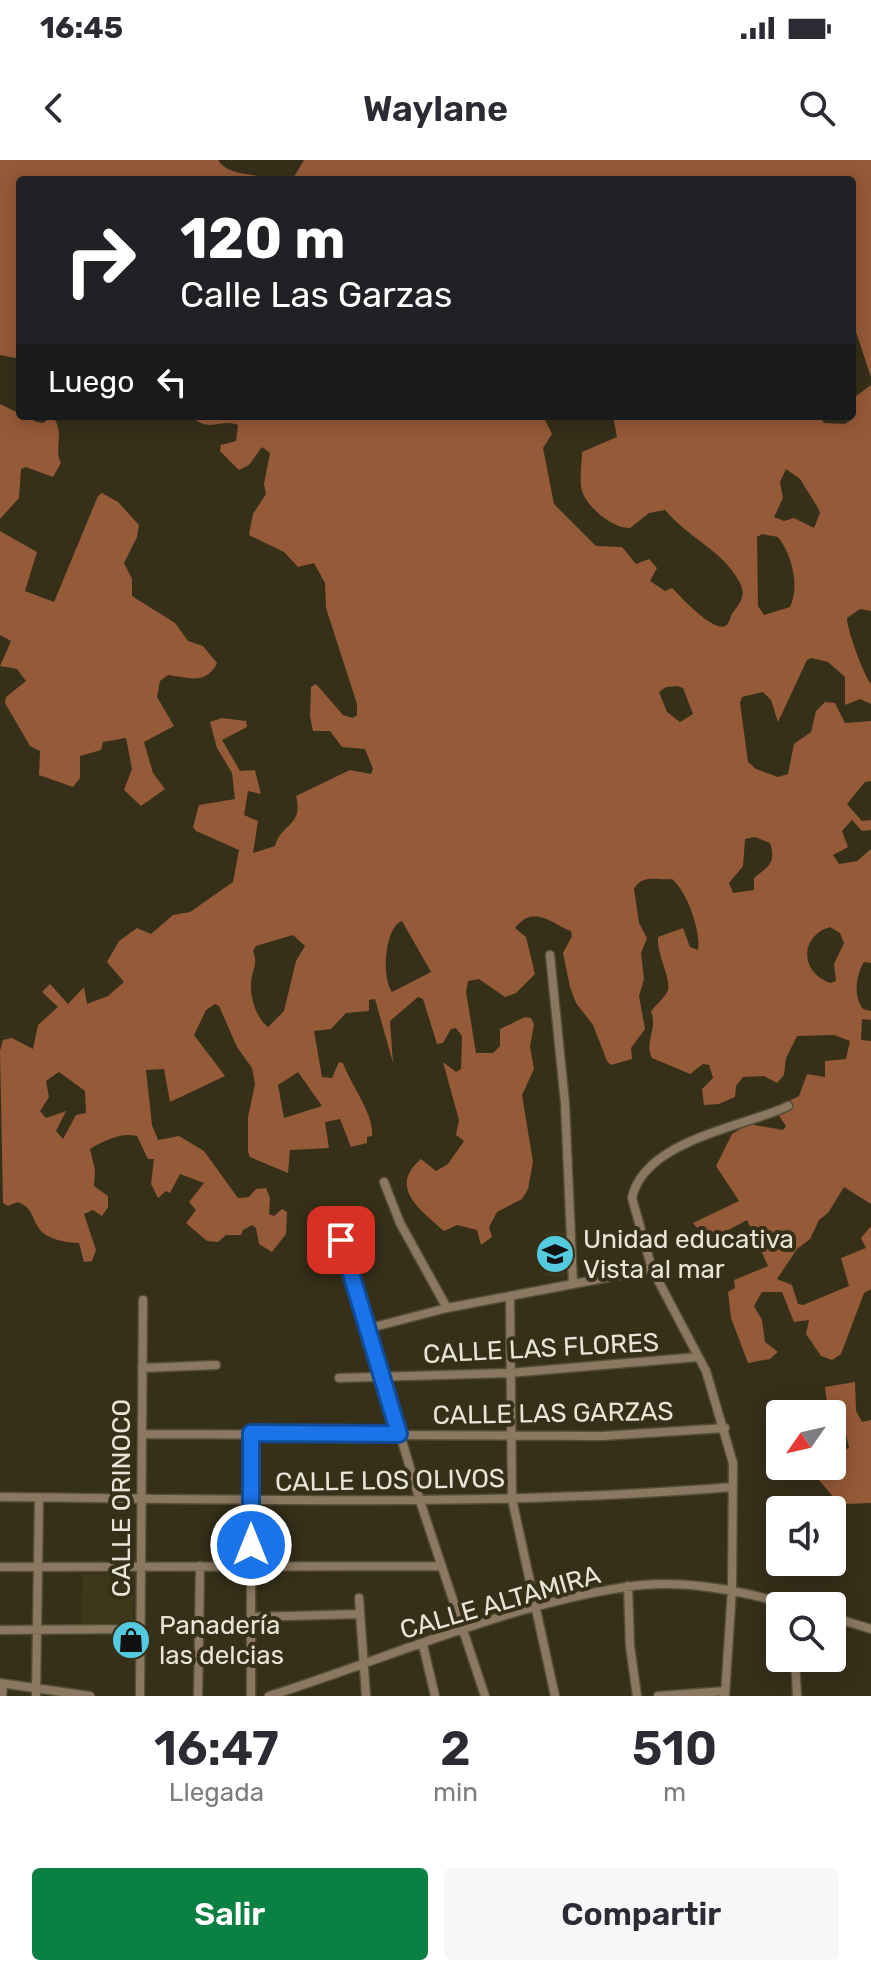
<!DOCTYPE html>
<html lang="es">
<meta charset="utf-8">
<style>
:root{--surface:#fff;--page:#f7f7f7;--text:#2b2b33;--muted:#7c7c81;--accent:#0b8043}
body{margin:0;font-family:Rubik,sans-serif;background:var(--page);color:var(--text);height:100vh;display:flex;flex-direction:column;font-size:30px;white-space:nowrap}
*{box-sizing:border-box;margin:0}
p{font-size:26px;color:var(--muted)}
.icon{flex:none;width:44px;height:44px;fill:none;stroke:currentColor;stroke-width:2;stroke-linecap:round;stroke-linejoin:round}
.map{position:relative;height:1536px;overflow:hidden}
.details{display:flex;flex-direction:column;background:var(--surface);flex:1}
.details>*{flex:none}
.hud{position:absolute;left:16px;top:16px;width:840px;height:244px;border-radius:8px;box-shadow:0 4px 20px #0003;background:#202124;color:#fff;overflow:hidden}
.needle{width:52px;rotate:236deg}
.fabs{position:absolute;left:766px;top:1240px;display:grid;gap:16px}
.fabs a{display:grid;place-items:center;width:80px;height:80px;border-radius:8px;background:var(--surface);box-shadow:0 4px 20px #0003;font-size:40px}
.pin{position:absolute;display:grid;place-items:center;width:68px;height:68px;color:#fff;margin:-34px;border-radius:16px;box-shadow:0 4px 12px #0006}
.me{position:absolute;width:88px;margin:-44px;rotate:0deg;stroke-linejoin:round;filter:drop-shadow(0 0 6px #0008)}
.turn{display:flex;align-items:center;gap:28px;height:168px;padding:0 32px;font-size:36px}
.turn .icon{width:104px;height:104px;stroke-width:2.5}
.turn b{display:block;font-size:56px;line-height:68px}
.then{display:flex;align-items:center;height:76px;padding:0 32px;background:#0003;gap:16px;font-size:30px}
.eta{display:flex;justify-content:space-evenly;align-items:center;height:136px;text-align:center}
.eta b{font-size:48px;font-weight:600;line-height:56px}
.button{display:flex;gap:16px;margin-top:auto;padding:16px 32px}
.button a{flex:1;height:92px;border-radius:8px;background:var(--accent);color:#fff;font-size:32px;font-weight:600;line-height:92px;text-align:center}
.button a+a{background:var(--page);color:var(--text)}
.status{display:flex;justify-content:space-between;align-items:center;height:56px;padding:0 40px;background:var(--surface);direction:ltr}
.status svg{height:22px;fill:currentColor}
header{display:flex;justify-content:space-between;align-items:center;height:104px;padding:0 32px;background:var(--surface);font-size:36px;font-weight:600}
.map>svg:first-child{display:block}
.built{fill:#3f3719}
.forest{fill:#955a38;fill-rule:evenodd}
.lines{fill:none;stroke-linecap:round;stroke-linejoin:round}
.minor-casing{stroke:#524d37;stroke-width:11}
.minor{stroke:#8b7861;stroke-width:8}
.route-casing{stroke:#114b97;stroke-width:20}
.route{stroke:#1a73e8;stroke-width:14}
.labels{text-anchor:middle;stroke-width:8;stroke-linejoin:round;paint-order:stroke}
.poi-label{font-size:26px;fill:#e8e5d7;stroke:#363019;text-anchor:start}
.street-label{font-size:26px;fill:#e8e5d7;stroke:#363019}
</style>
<div class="status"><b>16:45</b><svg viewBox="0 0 49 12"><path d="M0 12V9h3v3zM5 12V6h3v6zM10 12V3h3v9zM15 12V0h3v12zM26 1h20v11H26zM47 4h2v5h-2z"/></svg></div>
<header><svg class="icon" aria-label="back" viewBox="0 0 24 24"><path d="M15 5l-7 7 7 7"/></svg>Waylane<svg class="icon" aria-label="search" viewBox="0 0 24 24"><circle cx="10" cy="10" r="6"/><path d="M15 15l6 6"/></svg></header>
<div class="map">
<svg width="871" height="1536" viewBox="0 0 871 1536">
<rect width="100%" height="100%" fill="#363019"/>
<!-- built -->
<path class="built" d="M565,1072V1117L545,1116V1073Z
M134,1413L133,1465L81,1464L83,1414Z"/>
<!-- forest -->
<path class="forest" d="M0,0H218C229,17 254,12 271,20H20V199L0,195Z
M304,0H871V217L852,160V20H292Z
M871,225V451L860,449L847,458C846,467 864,516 871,524V544L860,539L845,545V517L828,502L811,498L807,500L778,562L771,540L763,532L742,537L740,543L748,602L756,609L778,617L788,614L794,584L811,572L816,551L825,542L835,543L845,563L871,561V621L865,622L847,644L862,661L871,660V670L862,671L852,660L842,671L848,687L833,695L839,704L857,701L871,689V803L864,802C856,815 853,836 863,849L871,851V860L862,859L861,880L871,881V1044L844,1027L828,1053L819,1060L810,1079L797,1089L777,1119L792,1125L798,1144L803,1145L849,1126L841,1098L866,1088L861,1078L871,1066V1129L864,1133L841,1194L832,1200L821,1196L806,1174L809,1160L794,1162L782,1132H762L754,1146L762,1160L765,1182L778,1192L770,1199L748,1203L731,1158L728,1132L735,1128L734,1120L768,1106L747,1060L708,1081L693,1063L739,1041L716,1006L732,974L749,964L783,970L786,966L777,953L783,944L799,936L807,914L825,917V901L846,899L850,881L834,875L797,876L786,898L784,915L777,923L764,916L743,917L736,926L735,937L719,944L704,945L702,929L713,918L709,905L703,904L690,914L652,898C644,883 658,868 651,852C655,845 665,838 668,830C671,818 656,793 658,777L683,768L690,787L698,790C701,770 687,732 672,719C657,721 643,713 634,729L639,763L647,778L641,793L644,819L639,836L645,869L631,888L632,899L611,905L607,901L593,865L576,843L570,827L563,793L572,776L571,771C552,765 535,743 515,768L526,777L535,814L516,833L505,837L479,819L468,821L466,832L476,893H493L500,886V869L525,857L531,858L534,864L530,887L534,909L522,935L533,1002L528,1029L522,1039L497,1052L489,1067L492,1077L481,1085L477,1070L457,1065L444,1071C419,1049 388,1027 421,999L436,1011L448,1004L464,981L456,975L459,960L443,902L456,912L461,909L462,876L456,868L451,869L443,883L437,884L423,839L418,837L390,861L393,903L375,839L369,840V851L346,853L331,869L314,871L322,917L332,918L339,902L343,903C351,926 374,953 372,976L367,977V983L351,987L340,959L325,962L329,988L290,990L288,1013L250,997L248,992V957L255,924L252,908L237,887L219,846L215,844L206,850L194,875L225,916L170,942L164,909L146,910L152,965L158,980L179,976L204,991L238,1038L249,1037L256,1029L266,1028L270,1038L269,1054L274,1056L282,1049L287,1052L286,1074L272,1092L259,1084L256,1068L252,1065L243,1070L241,1075H226L218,1082L207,1081L186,1063L196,1050L189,1042L204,1023L180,1014L170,1033L166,1031L158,1038L151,1024L154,999H148L137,976C121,972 103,981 90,989L95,1010L94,1026L108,1036V1047L102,1056L93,1050L84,1054L96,1090L92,1101L84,1102L79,1083C66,1083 45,1079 38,1067C31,1055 32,1048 18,1042L8,1046L3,1043L0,891L3,880L12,878L33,889L38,865L58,847L42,832L50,824L68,844L84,827L87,844L108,836L124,822L107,802L119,781L137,768L151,774L173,755L190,752L233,722L239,690L196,671L193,667L199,645L235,639L232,613L217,588L210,562L222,558L246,561L247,567L222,580L240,611L255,610L261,634L248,631L244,655L258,661L253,693L275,686C281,663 304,666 296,636L350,610L371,614L373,609L365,589L342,587L330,571H313L310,556L311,527L316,524L343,555L353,558L357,555V544L326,448L325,423L314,403L298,407L284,392L249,375L253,354L266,334L264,324L270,293L262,287L249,305L239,310L220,291L221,285L236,281L238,265C220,258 210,274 191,256H543L552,274L543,288L554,344L596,386L622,387L636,404L649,399L657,408L650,421L665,431L672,428C681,437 713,472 725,466C730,464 730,455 734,451C741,442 746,435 740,423C723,390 688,378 665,350L649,353L630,368C613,369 587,347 582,331C579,320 582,303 582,292L617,277L613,256H819L824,263L845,264L852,259V239ZM786,309L800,319L818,348L820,353L814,368L794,358L784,361L774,357L783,338L780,322ZM762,374L778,377C792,395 800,426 790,447L764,455L758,446L757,377ZM677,526L683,528L693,554L680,562L667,552L659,532L666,527ZM755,677L770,683C777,704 767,707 754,718V730L733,733L729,723L743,706L745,679ZM402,761L431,812L392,832C381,818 385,766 402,761ZM830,767L840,773L844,783L834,804L836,821L830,823C799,811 800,776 830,767ZM293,775L305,786L296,801L284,851L268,867C257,859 250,838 251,824C251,811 259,805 253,791L256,786ZM59,912L85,931L86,953L76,955L63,979L56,971L66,951L46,958L40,951L49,937L46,921ZM298,912L322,946L284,958L278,925Z
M0,244L37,262L43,263L52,256C66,272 53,288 61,303L53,317L26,307L21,309L19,338L0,359Z
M102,333L118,342L139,365L137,377L124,403L132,419V436L175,463L188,481L203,486L217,503C206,526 187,517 168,515L160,521L157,537L174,566L144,582L153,613L165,629L141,646L124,630L132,609L126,578L103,582L101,590L80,596V618L73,627L39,615L40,591L30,586L5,543L6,537L26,521L17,509L0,506L11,481L0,475V371L37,392L25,431L54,442L98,336Z
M855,1222L856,1251L862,1262L871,1260V1343L845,1344L835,1339L807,1306H832V1295L849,1288L846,1274L832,1277V1265L845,1264L842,1251H828L825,1227Z"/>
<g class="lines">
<!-- minor casing -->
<g class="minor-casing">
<path id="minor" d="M550,795L565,943L573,1123
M384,1022L400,1063L447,1148
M333,1051L420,1341L485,1536
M510,1138L512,1339L555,1536
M366,1169L447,1148L652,1109
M142,1208L216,1205
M339,1218L509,1213L698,1197
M142,1274L602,1276L725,1268
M0,1337C245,1339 488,1347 733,1327
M0,1407L442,1406
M628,1426L630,1486L637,1536
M359,1438L366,1536
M253,1457L359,1454
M832,1457L871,1469
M0,1470L140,1469
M423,1485L435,1536
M795,1498L797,1536
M0,1523L90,1536
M2,1536L3,1524
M36,1536L39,1338
M140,1536L143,1140
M198,1536L200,1406
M251,1536V1273
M269,1536C383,1500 509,1444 626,1427C682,1418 742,1431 795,1446
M658,1536L725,1531
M725,1536L732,1429L733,1303L706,1211L652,1109L632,1038C644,980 744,967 788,946"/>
</g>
<!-- minor -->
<use href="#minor" class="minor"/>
</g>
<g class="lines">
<!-- route casing -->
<g class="route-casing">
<path id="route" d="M251,1385V1273L399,1274L341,1080"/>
</g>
<!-- route -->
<use href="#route" class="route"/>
</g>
<!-- icons -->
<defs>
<g id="school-disc" transform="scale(2)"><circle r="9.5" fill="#54cade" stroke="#363019"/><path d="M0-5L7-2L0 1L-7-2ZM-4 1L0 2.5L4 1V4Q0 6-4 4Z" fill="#111"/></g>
<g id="shop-disc" transform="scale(2)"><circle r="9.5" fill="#54cade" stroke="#363019"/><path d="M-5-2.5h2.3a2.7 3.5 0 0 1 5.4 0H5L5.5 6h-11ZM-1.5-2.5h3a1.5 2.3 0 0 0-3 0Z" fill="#111"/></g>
</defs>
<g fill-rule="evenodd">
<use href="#school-disc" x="555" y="1094"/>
<use href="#shop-disc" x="131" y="1480"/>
</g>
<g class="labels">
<!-- poi labels -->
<g class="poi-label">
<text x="583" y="1088">Unidad educativa<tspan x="583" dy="30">Vista al mar</tspan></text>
<text x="159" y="1474">Panadería<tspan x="159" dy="30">las delcias</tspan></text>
</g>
<!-- street labels -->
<g class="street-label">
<text transform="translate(541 1188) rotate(-3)" y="9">CALLE LAS FLORES</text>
<text transform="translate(553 1253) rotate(-1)" y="9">CALLE LAS GARZAS</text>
<text transform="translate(390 1320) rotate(-1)" y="9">CALLE LOS OLIVOS</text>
<text transform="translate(121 1338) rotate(-90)" y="9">CALLE ORINOCO</text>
<text transform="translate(500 1442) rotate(-16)" y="9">CALLE ALTAMIRA</text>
</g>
</g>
</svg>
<div class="fabs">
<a><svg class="needle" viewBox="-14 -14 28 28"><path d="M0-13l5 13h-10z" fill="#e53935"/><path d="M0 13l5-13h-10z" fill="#7c7c81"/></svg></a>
<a><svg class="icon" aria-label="sound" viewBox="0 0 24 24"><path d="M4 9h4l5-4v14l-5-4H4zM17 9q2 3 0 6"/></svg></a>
<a><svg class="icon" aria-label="search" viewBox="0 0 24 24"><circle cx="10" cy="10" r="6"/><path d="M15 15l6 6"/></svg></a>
</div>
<div class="pin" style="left:341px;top:1080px;background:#d93025"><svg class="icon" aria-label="arrive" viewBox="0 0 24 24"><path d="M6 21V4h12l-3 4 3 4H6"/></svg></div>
<svg class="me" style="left:251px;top:1385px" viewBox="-20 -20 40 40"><circle r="17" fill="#1a73e8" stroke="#fff" stroke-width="3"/><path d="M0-11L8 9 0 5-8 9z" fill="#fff"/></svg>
<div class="hud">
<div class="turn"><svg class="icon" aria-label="right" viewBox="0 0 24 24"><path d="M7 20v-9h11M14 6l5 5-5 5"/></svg><div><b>120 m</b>Calle Las Garzas</div></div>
<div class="then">Luego<svg class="icon" aria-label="left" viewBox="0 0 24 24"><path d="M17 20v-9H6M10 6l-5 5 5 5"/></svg></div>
</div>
</div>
<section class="details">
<div class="eta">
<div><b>16:47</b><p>Llegada</p></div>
<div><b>2</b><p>min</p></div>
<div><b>510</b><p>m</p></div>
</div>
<div class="button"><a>Salir</a><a>Compartir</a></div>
</section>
